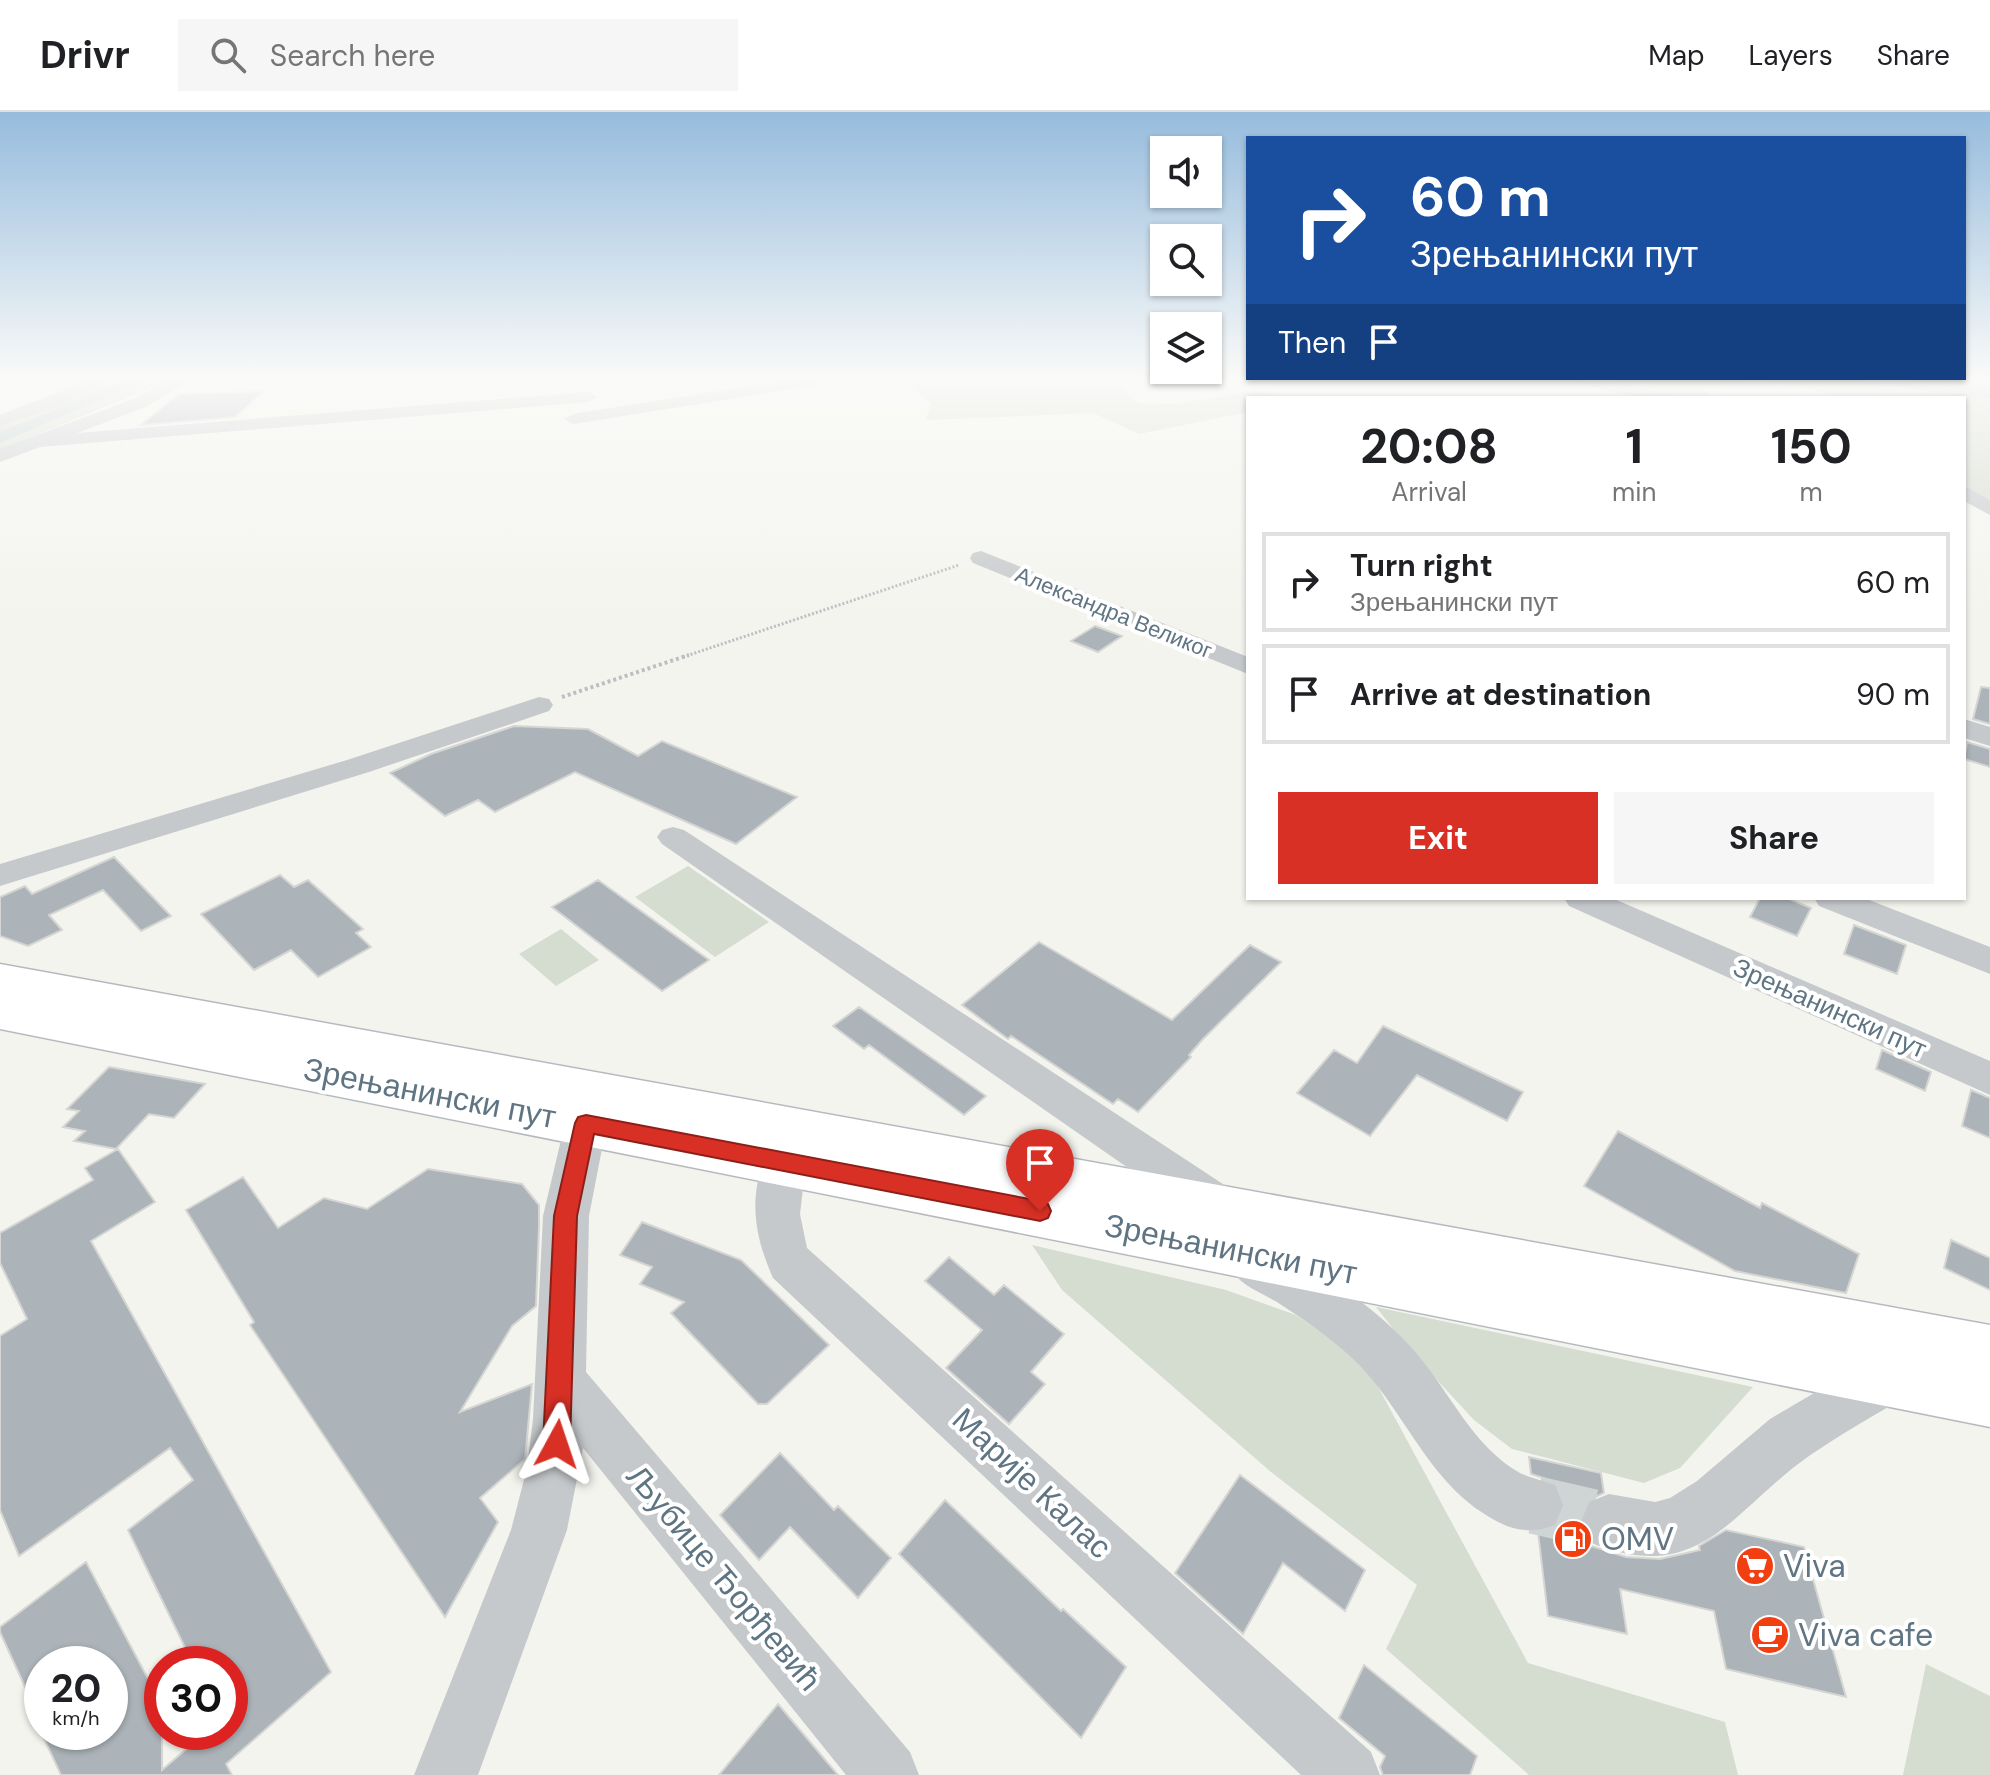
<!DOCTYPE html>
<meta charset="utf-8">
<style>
:root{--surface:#fff;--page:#f6f6f6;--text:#202124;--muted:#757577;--line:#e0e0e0;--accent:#d93025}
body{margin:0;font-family:"DM Sans",sans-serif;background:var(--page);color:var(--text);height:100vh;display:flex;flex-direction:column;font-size:30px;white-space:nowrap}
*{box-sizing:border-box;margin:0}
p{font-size:26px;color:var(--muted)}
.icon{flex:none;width:44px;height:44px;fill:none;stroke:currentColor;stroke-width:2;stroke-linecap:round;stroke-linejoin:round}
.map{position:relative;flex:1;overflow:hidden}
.drawer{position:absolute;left:1246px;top:284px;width:720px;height:504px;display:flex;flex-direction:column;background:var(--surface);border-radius:0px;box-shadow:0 2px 6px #0004}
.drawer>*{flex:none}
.top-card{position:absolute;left:1246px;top:24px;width:720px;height:244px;border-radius:0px;box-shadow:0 2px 6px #0004;background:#1a4fa0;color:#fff;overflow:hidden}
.buttons{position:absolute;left:1150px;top:24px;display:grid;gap:16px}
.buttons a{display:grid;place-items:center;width:72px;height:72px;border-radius:0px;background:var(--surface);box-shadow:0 2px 6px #0004;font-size:40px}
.speed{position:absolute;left:24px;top:1534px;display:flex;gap:16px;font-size:40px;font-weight:700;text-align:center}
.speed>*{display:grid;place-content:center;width:104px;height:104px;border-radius:50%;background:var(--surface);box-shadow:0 2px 6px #0004;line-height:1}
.speed small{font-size:20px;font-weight:400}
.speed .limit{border:12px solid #d22;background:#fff;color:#111}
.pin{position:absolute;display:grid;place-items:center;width:68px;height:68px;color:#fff;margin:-82px -34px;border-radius:50% 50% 50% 0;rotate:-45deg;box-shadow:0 0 8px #0007}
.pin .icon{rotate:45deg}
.me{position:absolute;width:88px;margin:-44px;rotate:5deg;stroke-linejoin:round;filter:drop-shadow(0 0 6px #0008)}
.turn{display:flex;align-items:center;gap:28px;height:168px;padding:0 32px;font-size:36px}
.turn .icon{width:104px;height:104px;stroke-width:2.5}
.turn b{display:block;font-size:56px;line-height:68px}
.then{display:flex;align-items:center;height:76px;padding:0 32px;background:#0003;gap:16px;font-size:30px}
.eta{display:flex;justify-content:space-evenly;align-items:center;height:136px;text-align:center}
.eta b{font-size:48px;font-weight:700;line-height:56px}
.button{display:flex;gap:16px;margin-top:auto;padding:16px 32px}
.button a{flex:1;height:92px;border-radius:0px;background:var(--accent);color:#fff;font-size:32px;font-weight:700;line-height:92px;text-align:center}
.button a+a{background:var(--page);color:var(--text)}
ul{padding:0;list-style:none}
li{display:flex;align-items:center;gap:24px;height:100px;margin:0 16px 12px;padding:0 16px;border:4px solid var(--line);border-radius:0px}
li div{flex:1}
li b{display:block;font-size:30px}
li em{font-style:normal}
header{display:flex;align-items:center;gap:48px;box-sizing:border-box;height:112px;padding:0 40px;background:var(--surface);border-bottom:2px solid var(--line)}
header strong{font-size:38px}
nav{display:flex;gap:44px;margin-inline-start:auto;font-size:28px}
.search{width:560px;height:72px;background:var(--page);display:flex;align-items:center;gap:20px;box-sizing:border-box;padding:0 28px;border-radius:0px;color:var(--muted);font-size:30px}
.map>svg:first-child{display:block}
.green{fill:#d5dcd0}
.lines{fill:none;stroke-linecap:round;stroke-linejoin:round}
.stream{stroke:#bbc9cd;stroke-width:5}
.canal{fill:#bbc9cd;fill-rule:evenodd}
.building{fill:#acb4b9;stroke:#d5d5d3;stroke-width:2}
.minor-tunnel{stroke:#cfd4d4;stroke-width:58;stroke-dasharray:58 29;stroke-linecap:butt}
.major-casing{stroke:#b6babe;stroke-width:3}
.path-far1{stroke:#bcbfc1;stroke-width:3;stroke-dasharray:2 2;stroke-linecap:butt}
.path{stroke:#bcbfc1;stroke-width:4;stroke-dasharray:3 3;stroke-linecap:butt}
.minor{fill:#c6c9cc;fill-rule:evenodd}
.major{fill:#fff;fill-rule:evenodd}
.route{fill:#d93025;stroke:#8d1f18;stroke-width:2}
.labels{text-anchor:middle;stroke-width:8;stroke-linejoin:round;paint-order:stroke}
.far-street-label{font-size:22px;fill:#607583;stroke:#fff}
.street-label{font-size:26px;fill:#607583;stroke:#fff}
.near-street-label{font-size:32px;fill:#607583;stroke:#fff}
.near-poi-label{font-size:32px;fill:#607583;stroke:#fff;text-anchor:start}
</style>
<header>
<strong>Drivr</strong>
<div class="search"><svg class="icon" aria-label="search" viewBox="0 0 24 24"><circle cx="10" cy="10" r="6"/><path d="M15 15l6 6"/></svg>Search here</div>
<nav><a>Map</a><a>Layers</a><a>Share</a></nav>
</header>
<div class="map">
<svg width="1990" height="1663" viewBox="0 0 1990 1663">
<rect width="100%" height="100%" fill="#f4f4ef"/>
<!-- green -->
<path class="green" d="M102,268H170L0,338V309Z
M968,268H1109L1139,291L1177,292L1258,278L1286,286H1248V300L1139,322L1093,301L926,308L931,291L910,273Z
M1585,268H1982L1990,269V395L1964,380V286H1843L1773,268H1743L1706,279L1711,286H1679L1634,272H1603Z
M688,754L769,810L715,845L635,785Z
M561,817L599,848L556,874L519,842Z
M1032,1133L1226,1178L1296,1203L1364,1249L1528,1551L1725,1610L1738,1663H1529L1386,1537L1417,1473L1271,1360L1062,1178Z
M1376,1195L1753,1275L1680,1356L1644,1371L1512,1337L1474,1308L1414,1243Z
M1926,1552L1990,1584V1663H1903Z"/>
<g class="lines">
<!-- stream -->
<path class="stream" d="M1856,268L1990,284"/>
<!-- canal -->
<path class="canal" d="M127,268H146L0,331V320Z"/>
</g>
<!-- building -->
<path class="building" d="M264,279L235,305L141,313L179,282Z
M1095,514L1122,524L1098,540L1071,529Z
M1981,575L1990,576V612L1973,607Z
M514,614L588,617L638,644L662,629L797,685L736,732L575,660L495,700L478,688L445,704L390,661L431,642Z
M1967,630L1990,637V655L1964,647Z
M114,745L171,804L141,819L103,778L49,803L62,818L28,834L0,824V785L25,774L32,782Z
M280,763L294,775L308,768L363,817L356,821L371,835L318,865L291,838L254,858L201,802Z
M598,768L709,848L662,879L552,795Z
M1760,786H1787L1811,796L1797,824L1750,805Z
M1854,813L1906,833L1897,862L1844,842Z
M1039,830L1172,908L1250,833L1281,850L1203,927L1189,943L1191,945L1138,1000L1118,987L1113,992L1011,924L1008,927L962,893Z
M859,895L986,984L964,1003L869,933L864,937L833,914Z
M1383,914L1523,980L1507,1009L1417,963L1370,1024L1297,981L1334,938L1357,951Z
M1882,938L1931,960L1925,979L1876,957Z
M109,955L205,972L174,1006L149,1002L116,1037L74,1029L85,1019L63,1015L79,999L67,997Z
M1971,978L1990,986V1026L1962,1014Z
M1618,1019L1760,1096L1762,1091L1859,1142L1846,1181L1735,1159L1584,1074Z
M118,1037L155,1090L91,1129L331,1560L226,1652L232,1663H61L41,1620H110V1552H42V1612L0,1520V1515L86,1450L162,1593V1658L206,1620H230V1552H193L128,1418L193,1368L170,1336L19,1444L0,1398V1224L27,1207L0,1151V1121L93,1068L85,1056Z
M428,1057L522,1072L539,1093V1114L536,1194L512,1214L460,1300L532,1272L525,1347L480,1386L498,1410L445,1505L250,1213L254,1210L186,1098L243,1065L278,1116L324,1086L367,1097Z
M642,1110L741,1148L829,1233L767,1292H758L671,1201L684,1190L640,1172L652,1155L620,1143Z
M1951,1128L1990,1146V1178L1944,1156Z
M949,1145L994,1183L1004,1173L1064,1222L1031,1260L1045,1272L1009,1312L946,1256L982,1218L925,1169Z
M780,1341L834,1398L838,1394L891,1446L858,1486L790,1415L759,1448L720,1403Z
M1529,1345L1601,1361L1604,1381L1586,1389L1578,1409L1588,1433L1626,1445L1660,1447L1700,1438L1699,1434L1726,1418L1804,1435L1846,1585L1726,1557L1714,1499L1620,1477L1627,1522L1548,1504L1538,1420L1558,1414L1566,1392L1556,1370L1531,1362Z
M1240,1363L1365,1458L1345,1499L1283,1451L1243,1522L1175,1461Z
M945,1388L1061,1499L1063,1497L1126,1555L1081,1626L899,1442Z
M1364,1553L1477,1644L1470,1663H1383L1380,1655L1385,1644L1339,1606Z
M778,1592L838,1663H719Z"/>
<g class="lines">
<!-- minor-tunnel -->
<path class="minor-tunnel" d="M1535,1393L1609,1410"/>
<!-- major casing -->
<g class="major-casing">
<path id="major" d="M0,852L1990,1213V1315L0,917Z"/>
</g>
<!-- path-far1 -->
<path class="path-far1" d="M1888,268L1990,279
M683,545L959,453"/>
<!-- path -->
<path class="path" d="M562,585L689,543"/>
<!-- minor -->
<path class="minor" d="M89,268H110L68,291L0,314V303Z
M169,268H189L148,294L77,321L588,280L597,285L588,290L40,335L0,350V337L136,286Z
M787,268H825L817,273L573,312L564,307L573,302Z
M1578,268H1606L1669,282L1672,286H1641L1580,272Z
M1964,374L1990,388V403L1964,389Z
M981,439L1248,545V562L973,451L970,446L973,441Z
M539,585L549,587L553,593L549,599L369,660L0,774V752L347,648Z
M1964,607L1990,615V634L1964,626Z
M673,715L684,718L1232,1078L1238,1092L1232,1106L1216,1112L1200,1106L662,732L657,725L662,718Z
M1564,786H1612L1990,949V983L1569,794Z
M1814,786H1864L1990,835V862L1819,794Z
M586,994L601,999L607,1011L589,1104L586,1260L910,1640L919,1663H846L583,1336L567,1418L478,1663H414L511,1418L527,1356L533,1307L543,1104L565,1011L571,999Z
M784,1033L799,1038L806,1051L800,1102L807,1136L1371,1640L1380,1663H1301L773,1166C754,1124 747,1081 769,1038Z
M1255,1131C1313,1152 1376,1194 1416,1241C1450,1280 1473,1335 1520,1361C1530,1366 1544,1369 1555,1373L1563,1393L1555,1413C1529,1423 1509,1418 1486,1403C1425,1366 1402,1292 1351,1245C1328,1224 1303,1207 1277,1190C1265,1183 1250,1177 1240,1168C1236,1164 1234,1157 1231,1152L1238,1137Z
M1890,1240L1908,1247L1915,1265L1908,1283C1875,1303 1841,1322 1809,1344C1731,1399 1700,1476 1589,1430L1581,1410L1589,1390L1609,1382L1655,1390L1670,1386L1697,1369L1770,1307L1872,1247Z"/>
<!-- major -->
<use href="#major" class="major"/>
</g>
<!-- sky -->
<linearGradient id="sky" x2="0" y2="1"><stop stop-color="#96bcdd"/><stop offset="0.53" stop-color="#fafaf8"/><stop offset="1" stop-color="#fafaf8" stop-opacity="0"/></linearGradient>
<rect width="1990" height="501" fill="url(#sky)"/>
<!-- route -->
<path class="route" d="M586,1003L1040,1089L1048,1092L1051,1099L1048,1106L1040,1109L594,1022L577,1104L570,1332L566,1341L557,1345L547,1341L543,1332L554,1104L575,1011L578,1005Z"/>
<!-- icons -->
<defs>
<g id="fuel-disc" transform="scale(2)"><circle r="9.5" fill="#f23f12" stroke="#fff"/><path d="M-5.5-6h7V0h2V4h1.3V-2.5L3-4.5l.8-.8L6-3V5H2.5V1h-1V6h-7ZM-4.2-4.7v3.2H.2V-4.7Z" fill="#fff"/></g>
<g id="supermarket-disc" transform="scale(2)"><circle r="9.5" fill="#f23f12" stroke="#fff"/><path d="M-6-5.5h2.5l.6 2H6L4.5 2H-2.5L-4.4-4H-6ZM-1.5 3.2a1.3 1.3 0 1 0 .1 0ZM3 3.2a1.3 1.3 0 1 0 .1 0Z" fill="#fff"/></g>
<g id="cafe-disc" transform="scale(2)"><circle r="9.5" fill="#f23f12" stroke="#fff"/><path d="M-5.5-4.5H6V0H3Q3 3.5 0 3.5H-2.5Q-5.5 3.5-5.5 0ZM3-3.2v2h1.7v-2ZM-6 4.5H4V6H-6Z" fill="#fff"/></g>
</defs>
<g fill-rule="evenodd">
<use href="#fuel-disc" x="1573" y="1427"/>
<use href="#supermarket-disc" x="1755" y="1454"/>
<use href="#cafe-disc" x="1770" y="1523"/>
</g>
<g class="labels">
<!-- far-street labels -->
<g class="far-street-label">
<text transform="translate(1114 500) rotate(22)" y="8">Александра Великог</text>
</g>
<!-- street labels -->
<g class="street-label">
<text transform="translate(1830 896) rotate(24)" y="9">Зрењанински пут</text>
</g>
<!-- near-street labels -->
<g class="near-street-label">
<text transform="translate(430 981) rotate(11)" y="11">Зрењанински пут</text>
<text transform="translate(1231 1137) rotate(11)" y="11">Зрењанински пут</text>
<text transform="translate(1032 1371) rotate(43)" y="11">Марије Калас</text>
<text transform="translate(724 1466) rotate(50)" y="11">Љубице Ђорђевић</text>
</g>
<!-- near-poi labels -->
<g class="near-poi-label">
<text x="1601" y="1438">OMV</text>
<text x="1783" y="1465">Viva</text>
<text x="1798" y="1534">Viva cafe</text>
</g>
</g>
</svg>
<div class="buttons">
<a><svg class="icon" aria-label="sound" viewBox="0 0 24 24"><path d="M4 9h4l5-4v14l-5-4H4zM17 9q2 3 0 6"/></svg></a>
<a><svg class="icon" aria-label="search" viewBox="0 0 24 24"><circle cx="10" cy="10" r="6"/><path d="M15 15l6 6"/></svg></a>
<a><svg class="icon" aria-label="layers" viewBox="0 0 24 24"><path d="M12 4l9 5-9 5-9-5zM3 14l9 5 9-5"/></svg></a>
</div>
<div class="speed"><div>20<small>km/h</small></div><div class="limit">30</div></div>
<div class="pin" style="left:1040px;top:1099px;background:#d93025"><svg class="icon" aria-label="arrive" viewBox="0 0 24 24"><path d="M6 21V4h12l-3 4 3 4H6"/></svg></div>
<svg class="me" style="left:557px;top:1332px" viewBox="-20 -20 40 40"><path d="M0-17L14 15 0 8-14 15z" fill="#d93025" stroke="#fff" stroke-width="4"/></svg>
<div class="top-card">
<div class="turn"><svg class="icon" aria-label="right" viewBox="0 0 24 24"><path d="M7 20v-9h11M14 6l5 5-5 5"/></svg><div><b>60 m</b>Зрењанински пут</div></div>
<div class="then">Then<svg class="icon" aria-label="arrive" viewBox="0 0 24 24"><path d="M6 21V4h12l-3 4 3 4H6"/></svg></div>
</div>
<section class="drawer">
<div class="eta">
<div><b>20:08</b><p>Arrival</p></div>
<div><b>1</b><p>min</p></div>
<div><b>150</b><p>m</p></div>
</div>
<ul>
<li><svg class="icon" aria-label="right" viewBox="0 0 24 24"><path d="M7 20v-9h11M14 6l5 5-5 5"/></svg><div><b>Turn right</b><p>Зрењанински пут</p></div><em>60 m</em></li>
<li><svg class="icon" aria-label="arrive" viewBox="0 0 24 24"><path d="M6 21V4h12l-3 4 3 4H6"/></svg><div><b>Arrive at destination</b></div><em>90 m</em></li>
</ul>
<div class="button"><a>Exit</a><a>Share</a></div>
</section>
</div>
